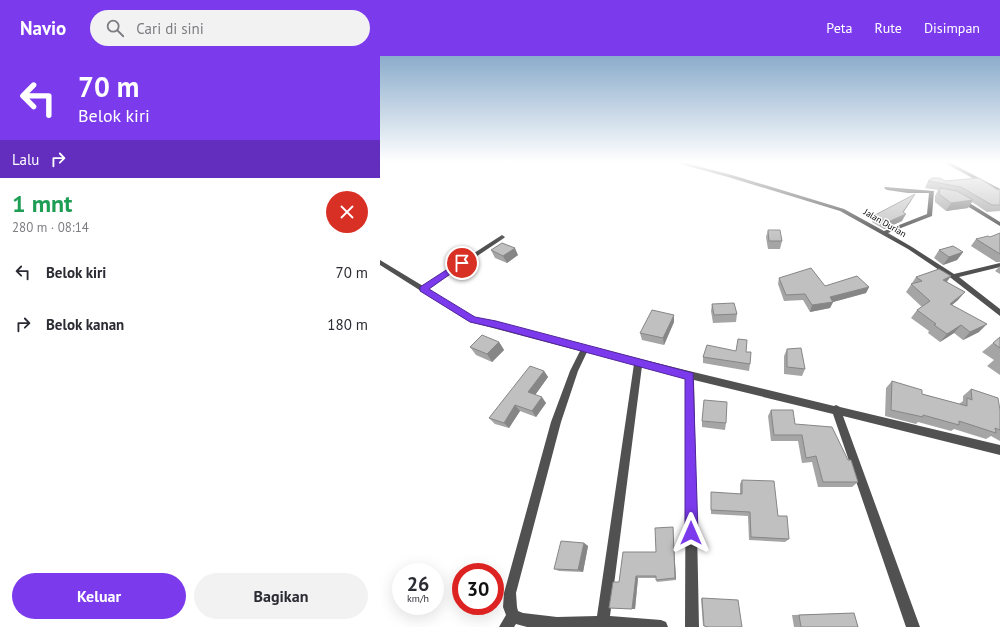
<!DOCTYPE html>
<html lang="id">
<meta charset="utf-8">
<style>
:root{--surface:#fff;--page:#f2f2f3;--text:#2b2b33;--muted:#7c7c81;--accent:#7c3aed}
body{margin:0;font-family:"PT Sans",sans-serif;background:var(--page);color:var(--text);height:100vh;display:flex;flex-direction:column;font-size:15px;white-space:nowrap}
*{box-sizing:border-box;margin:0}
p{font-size:13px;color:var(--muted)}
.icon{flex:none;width:22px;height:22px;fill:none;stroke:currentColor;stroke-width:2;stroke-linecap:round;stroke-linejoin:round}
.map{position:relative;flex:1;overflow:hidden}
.details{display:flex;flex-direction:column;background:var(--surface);width:380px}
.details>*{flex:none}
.guide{background:#7c3aed;color:#fff;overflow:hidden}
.speed{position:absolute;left:12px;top:507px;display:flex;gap:8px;font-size:20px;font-weight:700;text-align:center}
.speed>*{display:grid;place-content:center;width:52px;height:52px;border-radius:50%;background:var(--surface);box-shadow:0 4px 16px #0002;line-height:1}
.speed small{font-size:10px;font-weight:400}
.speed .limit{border:6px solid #d22;background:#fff;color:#111}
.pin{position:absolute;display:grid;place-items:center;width:34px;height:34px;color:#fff;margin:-17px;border:2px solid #fff;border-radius:50%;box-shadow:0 1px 4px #0007}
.me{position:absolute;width:44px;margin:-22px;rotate:0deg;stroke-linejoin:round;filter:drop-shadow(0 0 3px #0008)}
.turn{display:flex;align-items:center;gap:14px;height:84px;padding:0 12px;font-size:18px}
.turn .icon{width:52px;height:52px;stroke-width:2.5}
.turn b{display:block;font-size:28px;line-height:34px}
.then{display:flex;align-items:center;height:38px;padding:0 12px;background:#0003;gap:8px;font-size:15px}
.round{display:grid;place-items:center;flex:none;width:42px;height:42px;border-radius:21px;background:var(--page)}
.headline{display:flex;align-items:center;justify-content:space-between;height:68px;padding:0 12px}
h1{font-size:24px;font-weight:700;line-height:30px;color:#1e9e55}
.action{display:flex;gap:8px;margin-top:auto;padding:8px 12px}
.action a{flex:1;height:46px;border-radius:24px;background:var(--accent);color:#fff;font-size:16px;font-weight:700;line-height:46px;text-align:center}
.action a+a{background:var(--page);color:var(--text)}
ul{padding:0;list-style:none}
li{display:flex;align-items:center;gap:12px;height:52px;padding:0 12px}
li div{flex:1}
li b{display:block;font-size:15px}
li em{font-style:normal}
header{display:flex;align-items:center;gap:24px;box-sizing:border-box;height:56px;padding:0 20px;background:var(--accent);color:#fff}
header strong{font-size:19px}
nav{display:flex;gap:22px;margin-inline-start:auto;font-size:14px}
.search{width:280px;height:36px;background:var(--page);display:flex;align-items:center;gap:10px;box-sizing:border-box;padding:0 14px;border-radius:22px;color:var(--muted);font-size:15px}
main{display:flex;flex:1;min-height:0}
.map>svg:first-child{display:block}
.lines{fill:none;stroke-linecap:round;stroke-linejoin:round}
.minor{fill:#515151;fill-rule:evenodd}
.wall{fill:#a5a5a5}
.shaded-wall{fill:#868686}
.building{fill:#c0c0c0;stroke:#868686}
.route{fill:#7c3aed;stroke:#51269a}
.labels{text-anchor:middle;stroke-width:3;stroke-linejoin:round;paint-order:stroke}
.far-street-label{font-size:9px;fill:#000;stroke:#fff}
</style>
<header>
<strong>Navio</strong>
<div class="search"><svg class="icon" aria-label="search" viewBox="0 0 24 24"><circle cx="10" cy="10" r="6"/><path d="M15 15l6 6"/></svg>Cari di sini</div>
<nav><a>Peta</a><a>Rute</a><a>Disimpan</a></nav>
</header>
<main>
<section class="details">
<div class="guide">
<div class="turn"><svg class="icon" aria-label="left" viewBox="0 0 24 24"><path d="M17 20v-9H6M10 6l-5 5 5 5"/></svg><div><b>70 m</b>Belok kiri</div></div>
<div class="then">Lalu<svg class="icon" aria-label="right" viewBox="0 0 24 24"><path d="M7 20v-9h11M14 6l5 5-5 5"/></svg></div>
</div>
<div class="headline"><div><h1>1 mnt</h1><p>280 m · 08:14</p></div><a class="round" style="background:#d93025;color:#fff"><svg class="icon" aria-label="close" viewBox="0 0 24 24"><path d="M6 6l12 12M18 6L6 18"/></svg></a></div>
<ul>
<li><svg class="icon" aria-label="left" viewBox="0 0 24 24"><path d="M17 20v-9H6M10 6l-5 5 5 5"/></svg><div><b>Belok kiri</b></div><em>70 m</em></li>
<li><svg class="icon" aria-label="right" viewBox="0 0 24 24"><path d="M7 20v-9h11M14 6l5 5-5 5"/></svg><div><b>Belok kanan</b></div><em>180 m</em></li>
</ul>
<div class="action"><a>Keluar</a><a>Bagikan</a></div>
</section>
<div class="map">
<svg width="620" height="571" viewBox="0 0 620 571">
<rect width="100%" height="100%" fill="#fff"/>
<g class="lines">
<!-- minor -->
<path class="minor" d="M293,106H301L352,119L464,153L504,175L547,158L549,137H528L507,134L504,132L505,131L554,135L552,160L508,177L532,191L574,218L620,207V211L579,221L620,253V260L571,222L528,193L460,155L348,121Z
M563,106H569L620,133V137Z
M579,143H583L620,166V170L579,145Z
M122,179L125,181L124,182L48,233L95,262L305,314L454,350L456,349L460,351L620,389V399L463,360L540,571H526L453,358L314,324L319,571H305L306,322L262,310L230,560L281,564L286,566L288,571H147L136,568L134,571H119L126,559L123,551L124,537L171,366L190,315L200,295L90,266L0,209V204L43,230ZM207,296L254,308L217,560L177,561L143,557L138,555L137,551L136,537L181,366L198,315Z"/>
</g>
<!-- wall -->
<path class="wall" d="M548,125H565L618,134L620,133V155L607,156L592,146L588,152L566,155L555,146V140L558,134L545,132Z
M531,145L523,156L522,165L504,173L492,166L495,159Z
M388,174L402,185L400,193H388L386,181Z
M620,177V206H616L591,190L596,183L610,181Z
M111,194L138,199L127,207L115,202Z
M559,194L583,196L577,204L563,209L554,202Z
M620,210V218L615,215Z
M571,220L567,225L578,244L572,249L599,276L583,284L574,277L560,286L548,277L549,275L531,262L537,254L542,251L526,236L536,221Z
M399,222L445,230L489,231L486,237L453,246L450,252L430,256L423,244L404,245L398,228Z
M332,248L357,258L356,266L333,267L331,255Z
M294,266L284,289L262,284L260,277Z
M620,281V319L607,310L614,304L602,296L613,287Z
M119,286L124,294L112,306L96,299L90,291Z
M407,293L425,313L422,320L404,318V300Z
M356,295L366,296L370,308L369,315L323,307V301Z
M164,315L168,321L155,339L166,347L156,361L140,355L129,372L115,368L109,362Z
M512,325L542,338L579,348L583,345V340L591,333L620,354V385L611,380L606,383L574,373L571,375L538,366L536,368L505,360L506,332Z
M391,354L415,368L478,426L472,431H438L432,406L422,407L418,385H391L388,360Z
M322,365L346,367L345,374L322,371Z
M362,424L398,460L409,483L405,486L369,484L368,460L331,458V436L360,438V428Z
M293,471L296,524L277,526L276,524V522H258L255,553L229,552L239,526L276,496Z
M204,487L208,490L203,516L179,515L174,513Z
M322,542L324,570H323L321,543Z
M474,557L478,571H414L412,559Z"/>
<!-- shaded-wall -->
<path class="shaded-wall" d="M535,138L531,145L521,160L526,158L522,165L504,173L508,166L523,156Z
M593,144L588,152L566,155L571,147Z
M135,192L138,199L127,207L123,200Z
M583,196L577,204L563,209L569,201Z
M571,220L565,228L563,224Z
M489,231L486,237L453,246L450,252L430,256L432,249L450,241Z
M585,236L578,244L563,256L570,248Z
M294,259V266L284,289L283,282Z
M607,268L599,276L583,284L590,276Z
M581,269L574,277L560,286L567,278Z
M119,286L124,294L112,306L107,298Z
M164,315L168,321L153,342L148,336Z
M162,341L166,347L156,361L152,355Z
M135,349L140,355L129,372L124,367Z
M293,471V474L296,524L295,522Z
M204,487L208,490L203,516L198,514Z
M256,520L258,522L255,553H252Z"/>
<!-- building -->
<path class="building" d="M552,122H560L565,125L599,122L618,134L620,133V149H612L581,131L548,125Z
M560,132L577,135L593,144L571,147L559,138Z
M535,138L523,156L526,158L508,166L495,159Z
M388,174H400L402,185H389Z
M620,177V198L596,183L608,180L610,181Z
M122,187L135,192L123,200L111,194Z
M573,190L583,196L569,201L559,194Z
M431,212L445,230L477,220L489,231L450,241L453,246L432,249L425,238L406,239L399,222Z
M559,213L571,220L563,224L585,236L570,248L607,268L590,276L581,269L567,278L554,269L556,268L537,254L550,245L531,228L542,225L536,221Z
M354,247L357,258L334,259L332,248Z
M272,254L294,259L283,282L260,277Z
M102,279L119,286L107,298L90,291Z
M620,281V292L613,287Z
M358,283L367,284L366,296H371L370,308L323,301L327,289L356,295Z
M421,292L425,313L407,311V293Z
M150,310L164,315L148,336L162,341L152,355L135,349L124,367L109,362Z
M512,325L542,334V338L587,350V342L592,344L591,333L618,342L620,354V374L615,372L616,377L579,365V369L543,359V361L511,354Z
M324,344L347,346L346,367L322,365Z
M391,354H413L415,368L452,371L468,404H471L478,426H443L436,400L426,402L422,379H394Z
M362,424L394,425L398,460H407L409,483L371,481L370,456L331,454V436L362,438Z
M293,471L295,522L276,524V520H256L252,553L229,552L233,526H239L243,496H276L275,472Z
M181,485L204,487L198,514L174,513Z
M322,542L358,544L362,571H329L324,570Z
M474,557L478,571H421L419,559Z"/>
<!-- sky -->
<linearGradient id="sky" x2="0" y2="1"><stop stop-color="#8baccb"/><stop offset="0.57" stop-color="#fff"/><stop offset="1" stop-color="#fff" stop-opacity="0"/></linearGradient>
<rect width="620" height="186" fill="url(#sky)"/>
<!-- route -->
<path class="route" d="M80,205L86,207L49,233L95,261L116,265L313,317L318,477L316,482L311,484L307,482L305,477V323L116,272L90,266L40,235V231Z"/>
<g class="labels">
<!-- far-street labels -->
<g class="far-street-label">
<text transform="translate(505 167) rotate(30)" y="3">Jalan Durian</text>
</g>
</g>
</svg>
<div class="speed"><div>26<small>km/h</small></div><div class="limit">30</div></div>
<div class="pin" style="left:82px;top:207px;background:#d93025"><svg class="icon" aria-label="arrive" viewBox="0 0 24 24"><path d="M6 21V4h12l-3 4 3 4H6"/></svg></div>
<svg class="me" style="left:311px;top:477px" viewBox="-20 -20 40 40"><path d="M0-17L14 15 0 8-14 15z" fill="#7c3aed" stroke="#fff" stroke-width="4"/></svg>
</div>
</main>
